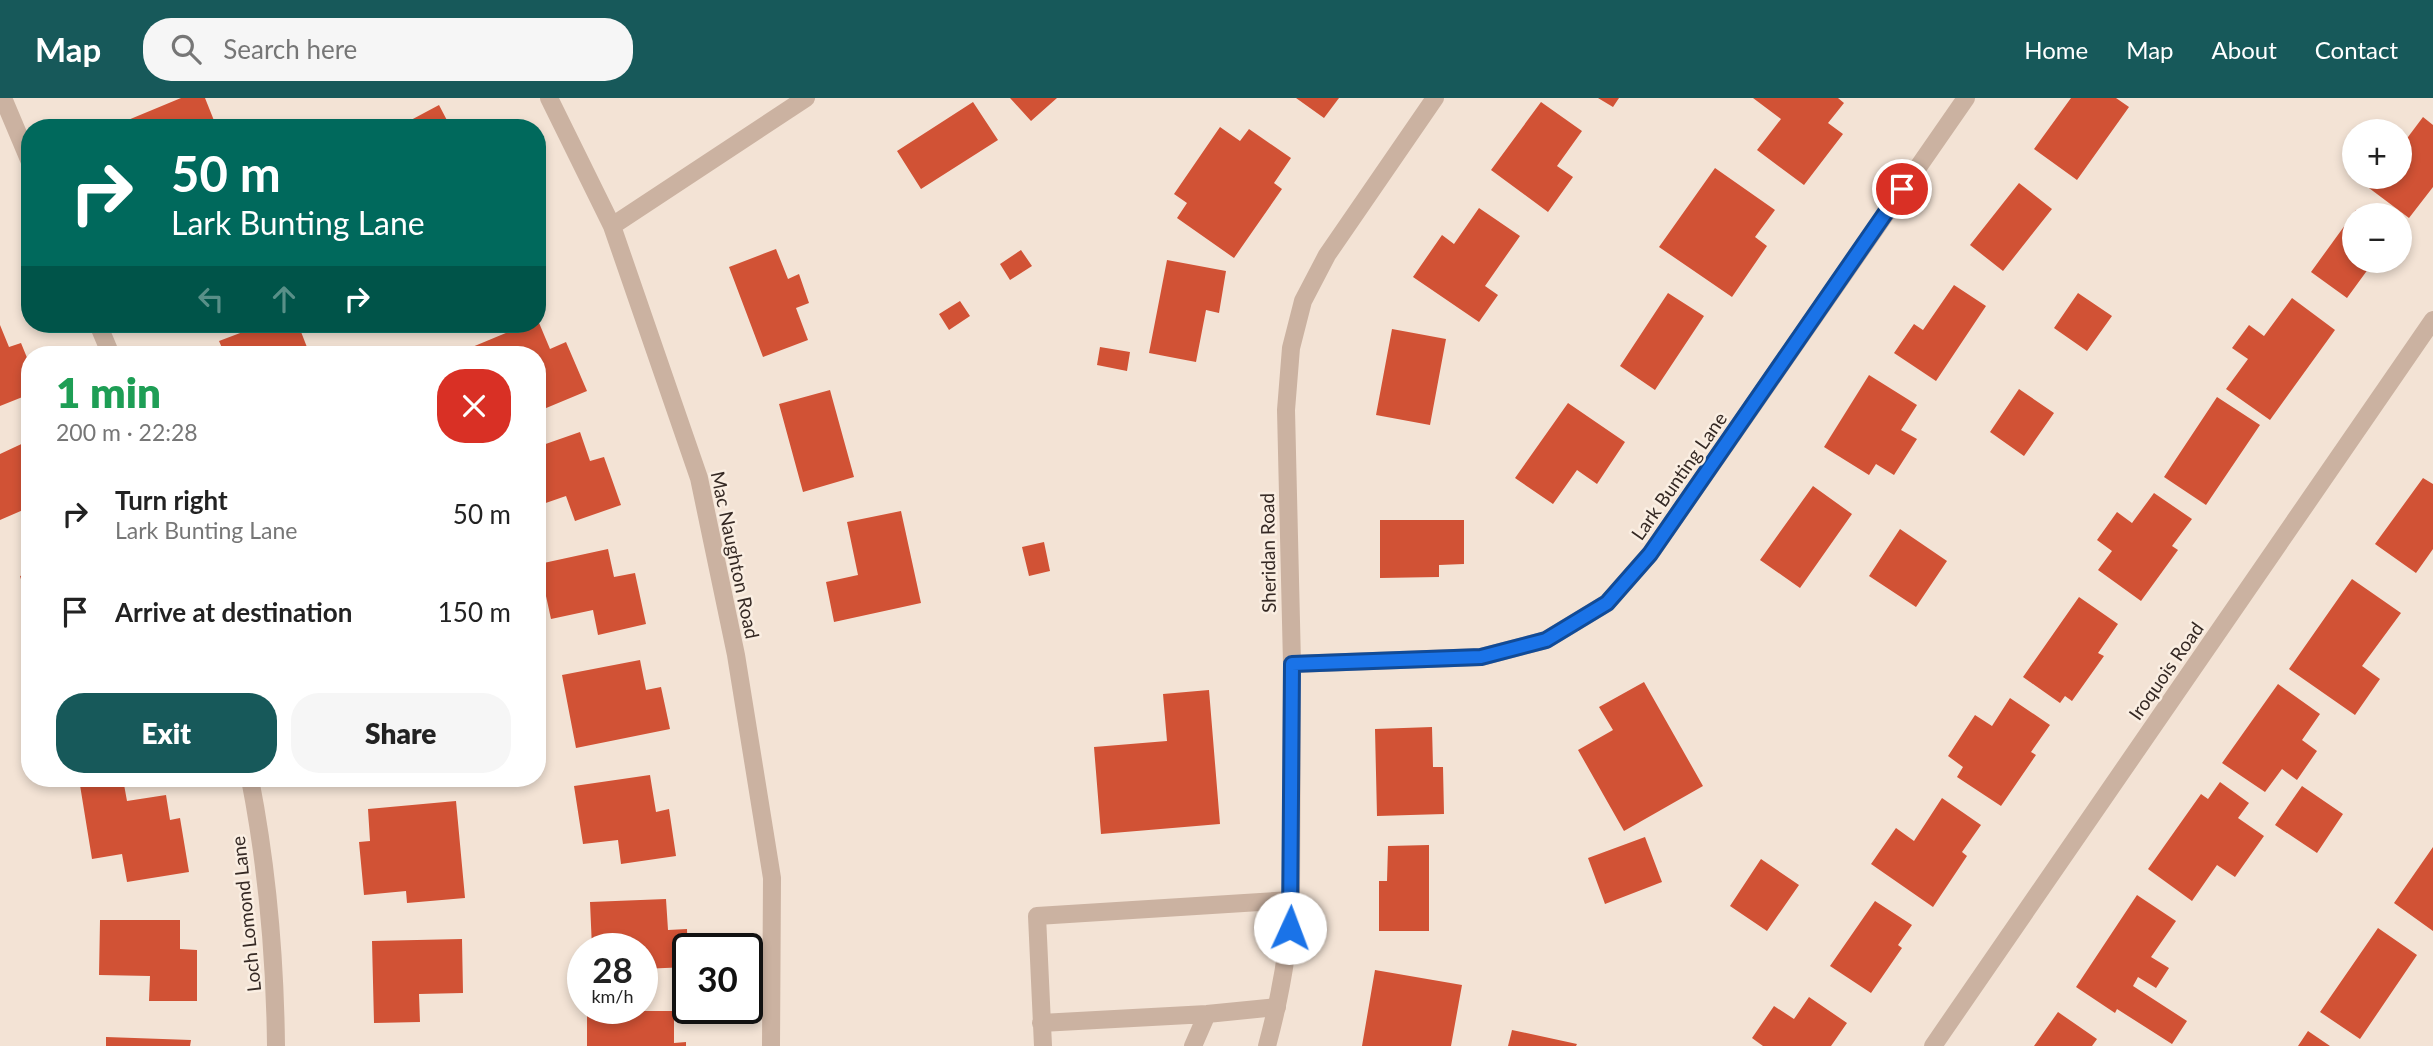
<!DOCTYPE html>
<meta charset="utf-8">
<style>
:root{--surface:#fff;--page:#f6f6f6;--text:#222;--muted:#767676;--accent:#17595a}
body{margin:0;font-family:Lato,sans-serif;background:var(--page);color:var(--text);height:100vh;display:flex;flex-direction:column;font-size:26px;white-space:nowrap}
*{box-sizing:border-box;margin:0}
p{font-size:23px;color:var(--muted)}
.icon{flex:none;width:38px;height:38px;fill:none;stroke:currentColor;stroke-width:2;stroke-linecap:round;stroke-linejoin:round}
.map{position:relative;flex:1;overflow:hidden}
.details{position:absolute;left:21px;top:248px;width:525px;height:441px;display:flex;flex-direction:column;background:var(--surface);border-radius:28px;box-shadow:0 4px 10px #0003}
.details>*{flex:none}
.guide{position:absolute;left:21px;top:21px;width:525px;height:214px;border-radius:28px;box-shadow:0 4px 10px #0003;background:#00695c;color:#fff;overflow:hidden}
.controls{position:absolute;left:2342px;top:21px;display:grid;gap:14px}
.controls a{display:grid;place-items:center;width:70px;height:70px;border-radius:50%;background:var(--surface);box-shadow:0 4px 10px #0003;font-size:35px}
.speed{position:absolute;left:567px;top:835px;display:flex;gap:14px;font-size:35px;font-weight:700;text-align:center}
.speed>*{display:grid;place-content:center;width:91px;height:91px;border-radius:50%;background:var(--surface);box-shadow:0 4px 10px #0003;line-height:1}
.speed small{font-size:18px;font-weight:400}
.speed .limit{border:4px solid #111;border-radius:10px;background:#fff;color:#111}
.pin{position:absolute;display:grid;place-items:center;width:60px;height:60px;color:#fff;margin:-30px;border:4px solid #fff;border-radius:50%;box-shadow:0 2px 7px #0007}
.me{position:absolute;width:77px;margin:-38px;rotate:2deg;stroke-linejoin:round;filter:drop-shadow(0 0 5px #0008)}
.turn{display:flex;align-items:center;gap:24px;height:147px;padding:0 35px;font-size:32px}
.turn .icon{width:91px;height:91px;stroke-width:2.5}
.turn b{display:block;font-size:49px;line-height:60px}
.lanes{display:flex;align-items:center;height:66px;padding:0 35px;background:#0003;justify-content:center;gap:35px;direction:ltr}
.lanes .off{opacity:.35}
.round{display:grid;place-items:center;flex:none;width:74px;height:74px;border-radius:28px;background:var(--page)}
.overview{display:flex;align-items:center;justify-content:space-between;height:119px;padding:0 35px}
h1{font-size:42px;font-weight:800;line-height:52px;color:#1e9e55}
.button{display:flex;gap:14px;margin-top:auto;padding:14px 35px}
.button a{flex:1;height:80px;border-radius:28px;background:var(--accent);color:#fff;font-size:28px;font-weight:800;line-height:80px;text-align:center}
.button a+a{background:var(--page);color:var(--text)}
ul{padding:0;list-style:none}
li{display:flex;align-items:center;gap:21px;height:98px;padding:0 35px}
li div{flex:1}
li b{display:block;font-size:26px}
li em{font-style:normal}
header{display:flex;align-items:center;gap:42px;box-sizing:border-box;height:98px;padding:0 35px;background:var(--accent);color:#fff}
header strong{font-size:33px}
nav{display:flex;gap:38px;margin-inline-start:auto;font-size:24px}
.search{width:490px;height:63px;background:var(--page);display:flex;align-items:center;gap:18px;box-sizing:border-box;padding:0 24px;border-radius:28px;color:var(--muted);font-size:26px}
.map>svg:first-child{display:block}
.building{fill:#d15235}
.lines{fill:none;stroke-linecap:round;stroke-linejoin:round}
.service{stroke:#cbb2a1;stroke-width:18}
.minor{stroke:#cbb2a1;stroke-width:18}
.route-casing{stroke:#114b97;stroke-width:18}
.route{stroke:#1a73e8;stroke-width:12}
.labels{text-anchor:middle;stroke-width:5;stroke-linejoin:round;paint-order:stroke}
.street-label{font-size:19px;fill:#352924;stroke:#faeee2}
</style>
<header>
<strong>Map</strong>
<div class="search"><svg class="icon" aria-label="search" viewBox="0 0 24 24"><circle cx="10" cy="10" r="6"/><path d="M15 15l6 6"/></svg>Search here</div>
<nav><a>Home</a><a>Map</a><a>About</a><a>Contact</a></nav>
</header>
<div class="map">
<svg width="2433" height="948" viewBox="0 0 2433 948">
<rect width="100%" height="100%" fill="#f3e3d5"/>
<!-- building -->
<path class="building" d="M181,0H205L217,30H131L128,22Z
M1010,0H1057L1031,23Z
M1296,0H1339L1324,20Z
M1598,0H1619L1613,9Z
M1753,0H1838L1844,5L1828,25L1843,36L1804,87L1757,52L1781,21Z
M2071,0H2116L2129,9L2077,82L2034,51Z
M973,4L998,42L921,91L897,53Z
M1541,4L1582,33L1557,68L1573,79L1548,114L1491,72Z
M439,7L451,30H396Z
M2423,19L2433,27V89L2409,120L2369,90L2378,79H2399V51Z
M1220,29L1240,43L1249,31L1291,60L1274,85L1282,91L1234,160L1177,120L1187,105L1174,96Z
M1715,70L1775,112L1755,139L1767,148L1732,199L1659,149Z
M2019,85L2052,111L2003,173L1970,147Z
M1479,110L1520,138L1485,188L1498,197L1479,224L1413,179L1442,137L1454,146Z
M2356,112L2364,117H2354V163H2374L2347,200L2311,174Z
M776,151L788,181L799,176L809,205L796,210L808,242L763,259L729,169Z
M1021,152L1032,168L1010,182L1000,166Z
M1167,162L1226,173L1219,215L1206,212L1196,264L1149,255Z
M1954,187L1986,208L1936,283L1894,255L1914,226L1923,232Z
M1668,195L1704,218L1655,292L1620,268Z
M2078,195L2112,218L2087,253L2054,230Z
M2292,200L2335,232L2270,322L2226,291L2248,261L2232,250L2249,227L2264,238Z
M960,203L970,218L949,232L939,216Z
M537,220L550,251L566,244L587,293L539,313L537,257H467L465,252L527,226H537Z
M264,226H298L310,257H225L219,243Z
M0,227L9,249L21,245L30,267V296L0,308Z
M1392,231L1446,241L1430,327L1376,317Z
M1100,249L1130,254L1127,273L1097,267Z
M1869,277L1917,307L1901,332L1917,341L1894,377L1876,366L1869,377L1824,349Z
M2019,291L2054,315L2024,358L1990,334Z
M830,292L854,379L803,394L779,306Z
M2217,299L2260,327L2206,407L2164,379Z
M1568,305L1625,344L1597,386L1577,372L1553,406L1515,380Z
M580,334L590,363L604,359L621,407L575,423L566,398L537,408V349Z
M30,342V409L0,422V356Z
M2423,380L2433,386V451L2416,475L2375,446Z
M1813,388L1852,416L1800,490L1760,462Z
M2154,395L2192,421L2172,448L2178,452L2141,503L2098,472L2112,453L2097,442L2117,414L2132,425Z
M901,413L921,505L834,524L826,484L858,477L847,424Z
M1380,422H1464V466L1439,467V479L1380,480Z
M1900,431L1947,463L1916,509L1869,478Z
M1044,444L1050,473L1029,478L1022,449Z
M608,451L614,479L635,475L646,526L598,537L593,512L551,521L539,466Z
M30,475V507H29L20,478Z
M2352,481L2401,515L2362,568L2380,581L2355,617L2289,571Z
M2079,499L2118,526L2098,555L2104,558L2072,603L2065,598L2060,605L2023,579Z
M640,562L646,592L661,589L670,631L576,650L562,577Z
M1644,584L1703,688L1624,733L1578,652L1613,632L1599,609Z
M2278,586L2320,616L2302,642L2317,653L2297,682L2282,671L2265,694L2222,665Z
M1209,592L1220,726L1101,736L1094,649L1167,643L1163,596Z
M2010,600L2050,627L2031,654L2036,657L2001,708L1957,679L1963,669L1948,658L1975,617L1992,628Z
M1432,629L1433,669H1443L1444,716L1377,718L1375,631Z
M650,677L656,714L669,711L676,758L621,766L618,742L583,746L574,688Z
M79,681H123L127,703L166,697L170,722L180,720L189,774L127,784L122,756L92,761Z
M2220,684L2249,705L2238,720L2264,738L2235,779L2217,767L2192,803L2148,771L2201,696L2208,701Z
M2302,688L2343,716L2317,755L2275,727Z
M1942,700L1981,727L1962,754L1967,758L1933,809L1871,766L1896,730L1914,743Z
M456,703L465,800L407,805L406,793L364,797L359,744L370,743L368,711Z
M1645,739L1662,784L1605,806L1588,760Z
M1429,747V833H1379V783H1387L1388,748Z
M2433,749V833L2394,805Z
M1761,761L1799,787L1767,833L1730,808Z
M2137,797L2176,823L2151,859L2169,870L2156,890L2138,879L2133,888L2187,923L2172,946L2117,911L2115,915L2076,889Z
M666,801L668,832L687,831L688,869L642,871V850H592L590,804Z
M1875,803L1912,827L1898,847L1902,850L1871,895L1830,868Z
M100,822H180V851L197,852V903H149L150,878L99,877Z
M2378,830L2417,857L2360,941L2320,914Z
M462,841L463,895L419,896L420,924L374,925L372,843Z
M1375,872L1462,887L1451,948H1362Z
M1809,899L1847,925L1831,948H1763L1752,940L1774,908L1794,921Z
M587,913H674V945L686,944V948H587Z
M2058,914L2097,941L2092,948H2034Z
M1512,932L1577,946L1576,948H1508Z
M2308,933L2330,948H2298Z
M106,939L191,942L190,948H106Z"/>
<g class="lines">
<!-- service -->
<path class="service" d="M1041,925L1207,916L1277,909
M1043,948L1037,818L1291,802
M1193,948L1207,916"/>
<!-- minor -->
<path class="minor" d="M3,0L30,64
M549,0L612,128L699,380L736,557L772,780L771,948
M612,128L806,0
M98,226L111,257
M1292,566L1481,559L1546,542L1607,505L1650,456L1966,0
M250,681C267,768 275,859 276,948
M1267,948C1280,900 1289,852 1291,802L1292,566L1286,312L1291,250L1303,203L1327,157L1435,0
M1933,948L2433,222"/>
</g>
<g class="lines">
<!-- route casing -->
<g class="route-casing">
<path id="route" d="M1290,830L1292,566L1481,559L1546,542L1607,505L1650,456L1902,91"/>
</g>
<!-- route -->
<use href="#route" class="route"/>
</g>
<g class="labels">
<!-- street labels -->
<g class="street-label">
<text transform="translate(1679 378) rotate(-55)" y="7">Lark Bunting Lane</text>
<text transform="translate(1268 455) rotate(-91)" y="7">Sheridan Road</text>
<text transform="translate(735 457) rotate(78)" y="7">Mac Naughton Road</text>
<text transform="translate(2166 573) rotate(-55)" y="7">Iroquois Road</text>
<text transform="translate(246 816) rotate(-96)" y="7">Loch Lomond Lane</text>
</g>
</g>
</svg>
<div class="controls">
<a>+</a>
<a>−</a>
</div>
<div class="speed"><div>28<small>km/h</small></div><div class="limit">30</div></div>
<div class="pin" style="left:1902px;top:91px;background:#d93025"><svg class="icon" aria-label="arrive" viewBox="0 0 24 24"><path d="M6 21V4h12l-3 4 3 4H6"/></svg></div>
<svg class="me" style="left:1290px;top:830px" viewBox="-20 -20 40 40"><circle r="19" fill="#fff"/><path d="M0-13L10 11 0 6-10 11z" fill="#1a73e8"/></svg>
<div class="guide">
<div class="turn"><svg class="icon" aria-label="right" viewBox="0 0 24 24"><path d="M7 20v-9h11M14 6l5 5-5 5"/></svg><div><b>50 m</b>Lark Bunting Lane</div></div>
<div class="lanes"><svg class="icon off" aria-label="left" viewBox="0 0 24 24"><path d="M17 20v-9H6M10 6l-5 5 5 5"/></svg><svg class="icon off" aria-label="ahead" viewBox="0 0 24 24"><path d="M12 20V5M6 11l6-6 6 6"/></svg><svg class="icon" aria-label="right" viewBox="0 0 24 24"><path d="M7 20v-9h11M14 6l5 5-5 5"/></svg></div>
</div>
<section class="details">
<div class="overview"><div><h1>1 min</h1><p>200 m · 22:28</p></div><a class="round" style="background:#d93025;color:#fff"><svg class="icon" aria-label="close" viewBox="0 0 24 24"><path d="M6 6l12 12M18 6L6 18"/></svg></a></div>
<ul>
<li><svg class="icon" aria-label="right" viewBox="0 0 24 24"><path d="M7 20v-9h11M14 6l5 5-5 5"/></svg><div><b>Turn right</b><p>Lark Bunting Lane</p></div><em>50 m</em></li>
<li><svg class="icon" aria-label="arrive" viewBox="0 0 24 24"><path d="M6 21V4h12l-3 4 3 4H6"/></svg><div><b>Arrive at destination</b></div><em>150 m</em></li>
</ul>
<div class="button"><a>Exit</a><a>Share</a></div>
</section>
</div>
